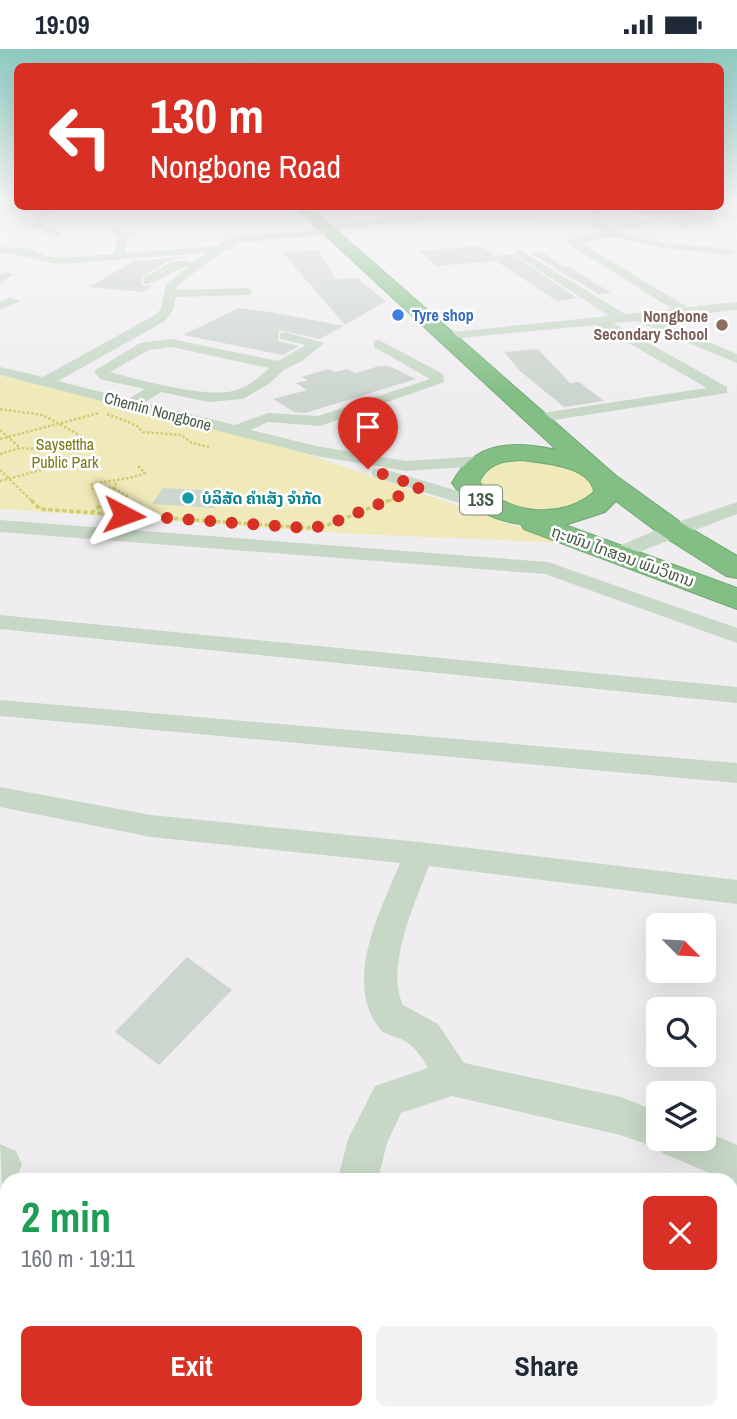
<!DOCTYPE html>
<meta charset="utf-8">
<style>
:root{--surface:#fff;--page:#f2f2f3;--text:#1f2937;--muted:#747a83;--accent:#d93025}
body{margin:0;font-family:"Archivo Narrow","Noto Sans Lao",sans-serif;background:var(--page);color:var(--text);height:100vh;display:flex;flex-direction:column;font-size:26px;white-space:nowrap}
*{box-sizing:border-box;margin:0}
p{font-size:23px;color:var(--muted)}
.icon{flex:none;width:38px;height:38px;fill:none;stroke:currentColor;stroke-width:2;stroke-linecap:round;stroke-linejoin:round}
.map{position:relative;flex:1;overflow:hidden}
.drawer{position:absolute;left:0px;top:1124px;width:738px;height:247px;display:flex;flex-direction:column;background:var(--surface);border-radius:21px 21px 0 0;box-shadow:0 7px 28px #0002}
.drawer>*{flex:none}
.banner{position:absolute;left:14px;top:14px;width:710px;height:147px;border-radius:10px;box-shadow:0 7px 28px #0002;background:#d93025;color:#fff;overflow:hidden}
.needle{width:46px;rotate:114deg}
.buttons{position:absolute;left:646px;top:864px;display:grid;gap:14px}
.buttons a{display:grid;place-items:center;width:70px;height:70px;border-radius:10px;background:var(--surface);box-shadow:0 7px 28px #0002;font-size:35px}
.pin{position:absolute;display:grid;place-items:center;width:60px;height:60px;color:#fff;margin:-72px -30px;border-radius:50% 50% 50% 0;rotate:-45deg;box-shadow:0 0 7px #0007}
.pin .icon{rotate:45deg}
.me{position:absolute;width:77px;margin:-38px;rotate:94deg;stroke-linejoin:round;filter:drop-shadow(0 0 5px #0008)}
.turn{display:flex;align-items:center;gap:24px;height:147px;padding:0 21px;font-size:32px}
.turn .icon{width:91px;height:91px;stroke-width:2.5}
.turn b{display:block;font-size:49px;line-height:60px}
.round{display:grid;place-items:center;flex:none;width:74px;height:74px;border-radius:10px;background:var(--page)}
.overview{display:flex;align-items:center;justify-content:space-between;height:119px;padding:0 21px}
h1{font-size:42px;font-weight:700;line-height:52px;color:#1e9e55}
.button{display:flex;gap:14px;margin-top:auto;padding:14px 21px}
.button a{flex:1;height:80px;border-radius:10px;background:var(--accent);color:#fff;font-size:28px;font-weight:700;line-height:80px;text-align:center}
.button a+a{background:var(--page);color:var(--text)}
.status{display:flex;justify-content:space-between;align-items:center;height:49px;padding:0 35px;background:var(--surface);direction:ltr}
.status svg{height:19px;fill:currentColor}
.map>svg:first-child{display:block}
.green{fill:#f0eaba}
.building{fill:#ccd5ce}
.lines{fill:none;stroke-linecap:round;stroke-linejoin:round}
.highway-casing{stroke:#6faa71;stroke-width:2}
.path-far1{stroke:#cdce71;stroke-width:2.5;stroke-dasharray:2.5 2;stroke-linecap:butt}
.path{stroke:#cdce71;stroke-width:3.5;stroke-dasharray:4.5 2.5;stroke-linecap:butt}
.minor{fill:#c7d8c6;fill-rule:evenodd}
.highway{fill:#83be85;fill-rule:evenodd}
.route{stroke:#d93025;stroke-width:12;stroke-dasharray:0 21.6}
.shop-dot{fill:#3f7fe0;stroke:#fff;stroke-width:2.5}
.education-dot{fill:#8d6e63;stroke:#fff;stroke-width:2.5}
.culture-dot{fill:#0f9aa8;stroke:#fff;stroke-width:2.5}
.labels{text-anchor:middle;stroke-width:5;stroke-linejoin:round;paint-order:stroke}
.far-shop-label{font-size:16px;font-weight:bold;fill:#366cbe;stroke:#fff;text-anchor:start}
.far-education-label{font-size:16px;font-weight:bold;fill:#785e54;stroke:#fff;text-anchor:end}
.far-street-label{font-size:16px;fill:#465b45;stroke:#fff}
.far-park-label{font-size:16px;fill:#787914;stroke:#fff}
.far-culture-label{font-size:16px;font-weight:bold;fill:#0d838f;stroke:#fff;text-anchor:start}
.shield{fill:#fff;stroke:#7e8c7d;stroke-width:2}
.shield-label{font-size:18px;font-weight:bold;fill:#465b45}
</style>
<div class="status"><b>19:09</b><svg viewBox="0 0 49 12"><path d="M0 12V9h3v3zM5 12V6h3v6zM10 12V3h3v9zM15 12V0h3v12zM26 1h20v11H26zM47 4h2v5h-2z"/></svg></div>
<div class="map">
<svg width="737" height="1370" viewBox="0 0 737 1370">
<rect width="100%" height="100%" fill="#efedf0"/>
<!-- green -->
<path class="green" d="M0,326L289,399L567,494L355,485L0,460Z
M496,408L570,413L603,445L549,468L490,454L472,425Z"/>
<!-- building -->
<path class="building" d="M632,158H677L718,169L683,178L667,173L674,168L667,164L649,167L631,161Z
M481,197L495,207L513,205L577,249L557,252L496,212L436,217L419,202Z
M319,201L335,230L357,229L386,252L345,276L282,203Z
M542,203L563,217H568L611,244L598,245L530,204Z
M187,208L170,211L143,227L142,237L153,236L144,243L89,238L134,212Z
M238,259L270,263L344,277L320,290L279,281L278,292L299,297L283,306L183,286Z
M538,300L570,334L579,333L604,352L564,358L520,322L504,303Z
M379,317H389L416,330L305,364L294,363L273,350L307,341L296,334L308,331L301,328L329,320L335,323L347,320L356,324Z
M163,439L224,442L215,459L152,455Z
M187,908L232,941L159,1016L115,983Z"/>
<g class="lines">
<!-- highway casing -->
<g class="highway-casing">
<path id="highway" d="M295,158H310L615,426L683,475L737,507V529L726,527L663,487L616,452L605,463L565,476L737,539V560L524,480L521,475C491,471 469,459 452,434C475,391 514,392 557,401ZM522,411C544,414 591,417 594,443C563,471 506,466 479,433C488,414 502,412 522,411Z"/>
</g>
<!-- path-far1 -->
<path class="path-far1" d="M0,360L43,366L81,387
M107,365L136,376L143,383L181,386L192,394L209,398
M0,381L19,398
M0,390L99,364
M0,405L20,399L33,400
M0,421L33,453
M0,432L52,418
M116,434L114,439L93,441L91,436C110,430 126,432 145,424L138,417
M114,439L128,448L117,453
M386,453L401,447"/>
<!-- path -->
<path class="path" d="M31,451L40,460L307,479L325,477L390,451
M121,451L115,454L124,466
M91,464L102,455L115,454"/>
<!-- minor -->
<path class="minor" d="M0,157L116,158H117L112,161L53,162L42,175L59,182V186L55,187L31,176L43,162L0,163Z
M591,158H599L603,165L599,171L609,178L666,166L671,169L616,183L662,193L735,201L736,203L731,206L662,199L613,188L581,194L687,258L737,253V261L654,270L737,305V314L636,272L613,274L727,338V344L535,374L529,372V366L707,339L597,276L448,290V284L453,283L609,267L516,206V202L520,201L625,265L672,260L567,194V190L604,183L588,172L593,165Z
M680,158H697L737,165V171Z
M439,165L532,166L537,169L532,172L439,171L331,180L326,177L331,174Z
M116,179L129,185L125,204L219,197L225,190L236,187L330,180L335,183L330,186L234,194L232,200L223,202L178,236L177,241L247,239L251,240V246L176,248L173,261L165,272L58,332L128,350L145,340L100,330L94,322L140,294L171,290L278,312L306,296L280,290V284L285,283L324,294L302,312L285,320L270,334L243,350L209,353L161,343L144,354L235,376L268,364L318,367L430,330L374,298V292L379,291L443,325L444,333L320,377L268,373L251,381L316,397L406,412L481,407L490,412L481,417L406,422L316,407L0,326V318L43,328L155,266L161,260L166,235L189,217C173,219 159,236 144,235V229L171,213L187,211L192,214L206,204L61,215C38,213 24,205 0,204V198L27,199L46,207L61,209L114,205L118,186L111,182ZM171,298L269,319C259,329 247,339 233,342C207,349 137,331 110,323L149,301Z
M7,223L13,226L0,233V225Z
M10,249L20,252L0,261V253Z
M380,419L496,453L498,457L489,463L374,428L371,424L374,420Z
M737,453V465L626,508H612L609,504L612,500L666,477Z
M0,471L548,513L737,579V594L545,525L0,483Z
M0,566L737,638V654L0,580Z
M0,651L737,714V734L0,667Z
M0,738L151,766L419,793L737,831V855L429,817C415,853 385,918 403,956L438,975L464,1014L621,1048L658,1063V1090H704V1082L737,1096V1136L732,1130H724L662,1104L661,1100L620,1086L452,1047L401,1064L387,1094L378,1130H338L348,1090L375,1037L428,1019C422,1008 414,997 403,991C395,987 384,986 379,979C343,931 381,861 400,814L151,788L0,758Z
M0,1095L16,1102L22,1116L16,1130H7L2,1136Z
M737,1140V1188L732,1190V1143Z
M196,1363H247L244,1370H193Z
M538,1363H618L615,1370H541Z"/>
<!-- highway -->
<use href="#highway" class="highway"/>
</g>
<!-- sky -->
<linearGradient id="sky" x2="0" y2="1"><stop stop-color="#8ccbc1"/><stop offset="0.44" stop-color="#f8f7f8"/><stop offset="1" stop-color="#f8f7f8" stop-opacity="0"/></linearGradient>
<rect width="737" height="345" fill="url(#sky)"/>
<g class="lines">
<!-- route -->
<path class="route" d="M124,466L307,479L325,477L421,438L368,420"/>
</g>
<!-- markers -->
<circle class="shop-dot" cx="398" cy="266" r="7"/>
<circle class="education-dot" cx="722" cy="276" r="7"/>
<circle class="culture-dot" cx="188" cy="449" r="7"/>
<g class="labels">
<!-- far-shop labels -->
<g class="far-shop-label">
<text x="412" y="272">Tyre shop</text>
</g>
<!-- far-education labels -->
<g class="far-education-label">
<text x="708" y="273">Nongbone<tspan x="708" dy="18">Secondary School</tspan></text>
</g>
<!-- far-street labels -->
<g class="far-street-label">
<text transform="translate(158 362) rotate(15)" y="6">Chemin Nongbone</text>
<text transform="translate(623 507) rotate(20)" y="6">ຖະໜົນ ໄກສອນ ພົມວິຫານ</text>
</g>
<!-- far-park labels -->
<g class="far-park-label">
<text x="65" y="401">Saysettha<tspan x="65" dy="18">Public Park</tspan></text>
</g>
<!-- far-culture labels -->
<g class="far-culture-label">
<text x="202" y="455">ບໍລິສັດ ຄຳເສັງ ຈຳກັດ</text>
</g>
<!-- shield labels -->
<rect class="shield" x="460" y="436.5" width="42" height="29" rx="5"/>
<g class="shield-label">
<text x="481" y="457">13S</text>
</g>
</g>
</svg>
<div class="buttons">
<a><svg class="needle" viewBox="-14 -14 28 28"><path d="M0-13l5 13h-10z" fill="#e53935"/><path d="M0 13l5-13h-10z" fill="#747a83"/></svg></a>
<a><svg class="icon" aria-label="search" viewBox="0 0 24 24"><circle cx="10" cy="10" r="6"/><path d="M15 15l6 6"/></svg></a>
<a><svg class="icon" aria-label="layers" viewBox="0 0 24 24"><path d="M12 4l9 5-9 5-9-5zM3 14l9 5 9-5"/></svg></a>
</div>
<div class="pin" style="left:368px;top:420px;background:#d93025"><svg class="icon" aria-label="arrive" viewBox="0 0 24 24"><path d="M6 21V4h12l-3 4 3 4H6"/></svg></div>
<svg class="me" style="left:124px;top:466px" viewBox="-20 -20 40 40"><path d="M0-17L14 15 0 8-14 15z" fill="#d93025" stroke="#fff" stroke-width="4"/></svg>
<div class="banner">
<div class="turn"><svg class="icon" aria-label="left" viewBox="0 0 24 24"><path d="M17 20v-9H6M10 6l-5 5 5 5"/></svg><div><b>130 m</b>Nongbone Road</div></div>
</div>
<section class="drawer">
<div class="overview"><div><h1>2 min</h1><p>160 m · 19:11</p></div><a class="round" style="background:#d93025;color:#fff"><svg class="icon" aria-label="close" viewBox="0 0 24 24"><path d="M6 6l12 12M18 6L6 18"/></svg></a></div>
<div class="button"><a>Exit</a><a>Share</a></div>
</section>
</div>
